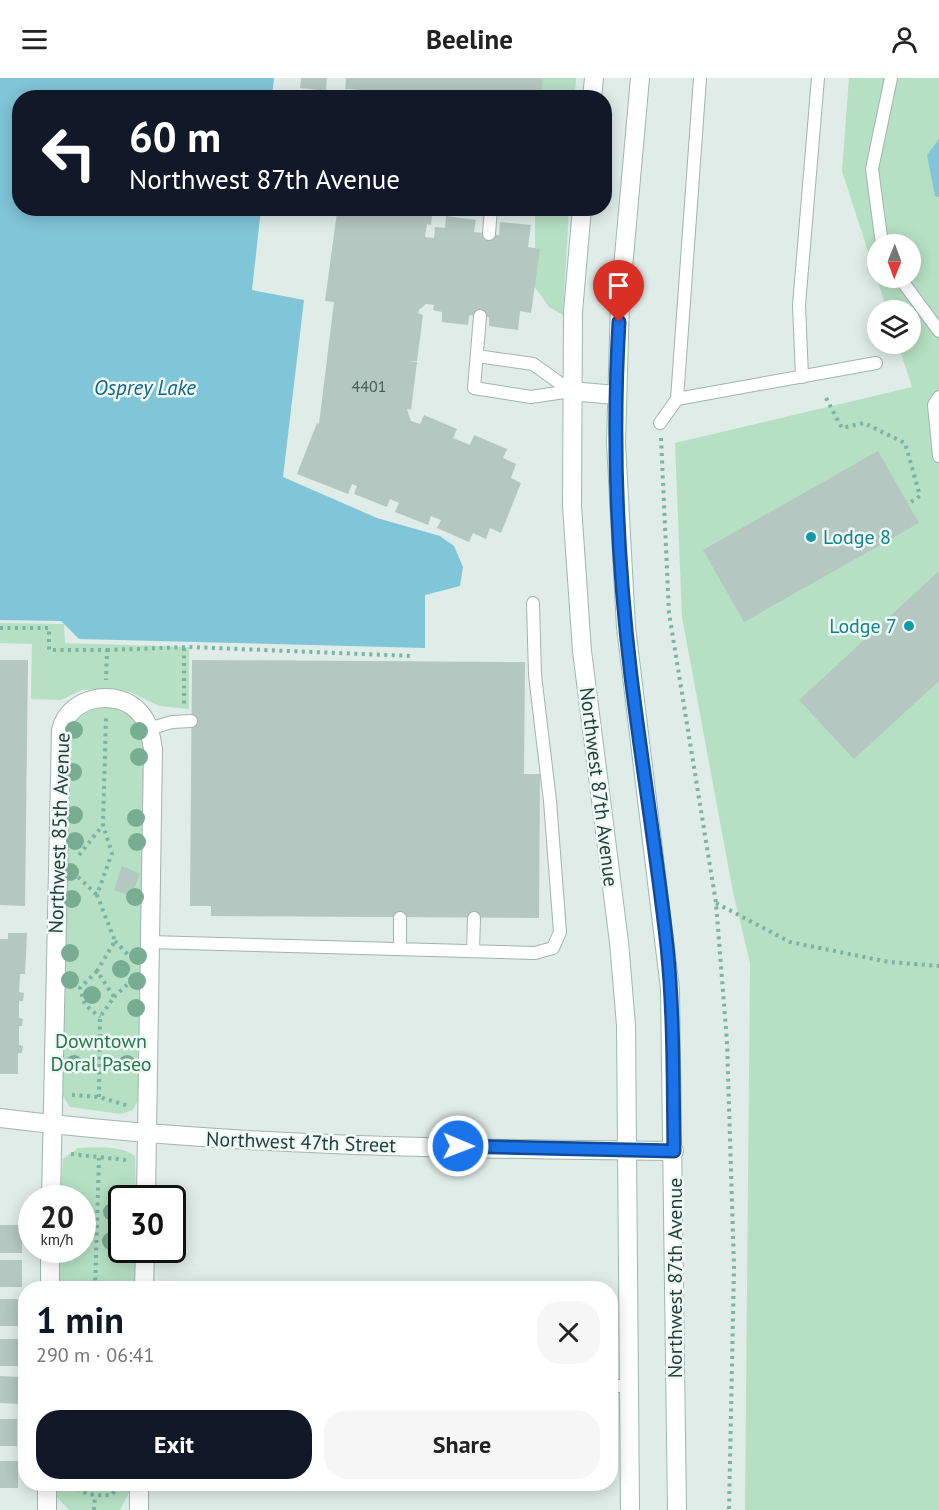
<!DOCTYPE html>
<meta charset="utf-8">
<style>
:root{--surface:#fff;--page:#f6f6f6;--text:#222;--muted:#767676;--accent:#111827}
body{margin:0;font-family:"PT Sans",sans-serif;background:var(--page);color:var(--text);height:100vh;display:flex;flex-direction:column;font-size:22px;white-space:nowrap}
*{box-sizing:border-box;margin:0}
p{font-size:20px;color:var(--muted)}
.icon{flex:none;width:33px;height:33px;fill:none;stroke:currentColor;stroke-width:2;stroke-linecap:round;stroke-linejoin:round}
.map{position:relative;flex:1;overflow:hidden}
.sheet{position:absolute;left:18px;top:1203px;width:600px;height:210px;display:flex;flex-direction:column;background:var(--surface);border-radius:24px;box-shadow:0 3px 15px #0003}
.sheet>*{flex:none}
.hud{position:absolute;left:12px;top:12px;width:600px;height:126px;border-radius:24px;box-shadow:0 3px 15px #0003;background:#111827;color:#fff;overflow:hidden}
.needle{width:39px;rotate:181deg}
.fabs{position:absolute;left:867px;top:156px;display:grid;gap:12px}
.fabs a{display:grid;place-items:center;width:54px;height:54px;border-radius:50%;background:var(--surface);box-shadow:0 3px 15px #0003;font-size:30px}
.speed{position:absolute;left:18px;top:1107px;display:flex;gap:12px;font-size:30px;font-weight:700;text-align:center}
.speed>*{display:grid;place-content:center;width:78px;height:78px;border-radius:50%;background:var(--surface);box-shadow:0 3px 15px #0003;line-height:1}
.speed small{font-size:15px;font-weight:400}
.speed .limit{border:3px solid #111;border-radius:9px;background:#fff;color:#111}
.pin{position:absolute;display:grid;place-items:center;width:51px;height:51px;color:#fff;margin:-62px -26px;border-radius:50% 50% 50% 0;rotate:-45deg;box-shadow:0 0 6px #0007}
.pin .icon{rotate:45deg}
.me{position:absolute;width:66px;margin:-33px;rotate:91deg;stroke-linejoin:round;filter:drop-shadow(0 0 4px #0008)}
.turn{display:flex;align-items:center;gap:21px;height:126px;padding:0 18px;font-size:27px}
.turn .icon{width:78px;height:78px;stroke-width:2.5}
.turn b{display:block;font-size:42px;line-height:51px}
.round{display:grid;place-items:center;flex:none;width:63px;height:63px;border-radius:24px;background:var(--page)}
.head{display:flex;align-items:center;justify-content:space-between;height:102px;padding:0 18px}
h1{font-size:36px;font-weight:700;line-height:45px;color:var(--accent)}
.primary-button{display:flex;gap:12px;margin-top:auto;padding:12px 18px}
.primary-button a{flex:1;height:69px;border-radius:24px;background:var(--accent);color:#fff;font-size:24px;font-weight:700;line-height:69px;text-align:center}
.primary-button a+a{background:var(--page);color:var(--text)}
header{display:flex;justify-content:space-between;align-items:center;height:78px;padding:0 18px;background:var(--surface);font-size:27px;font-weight:700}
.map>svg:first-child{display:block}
.green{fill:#b5e0c3;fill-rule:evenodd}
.water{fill:#81c5d8}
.building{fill:#b4c7c0}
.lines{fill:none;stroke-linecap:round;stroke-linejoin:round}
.service-casing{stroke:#a1b4af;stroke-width:14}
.minor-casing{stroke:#a1b4af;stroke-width:20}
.secondary-casing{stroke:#9cb9b0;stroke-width:20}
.path{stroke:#7cb3a5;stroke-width:4;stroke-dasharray:3 4.5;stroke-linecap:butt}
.service{stroke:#fff;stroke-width:12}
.minor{stroke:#fff;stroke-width:18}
.secondary{stroke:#fff;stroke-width:18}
.tree{fill:#78ad91}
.route-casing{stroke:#114b97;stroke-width:15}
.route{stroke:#1a73e8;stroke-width:10}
.culture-dot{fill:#0f9aa8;stroke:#f0f8f5;stroke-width:2}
.labels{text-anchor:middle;stroke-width:5;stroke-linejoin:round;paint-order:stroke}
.number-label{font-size:16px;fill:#446059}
.culture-label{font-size:20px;fill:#0d838f;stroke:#f0f8f5;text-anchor:start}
.street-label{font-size:20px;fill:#1e3e37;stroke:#f0f8f5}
.park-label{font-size:20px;fill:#24794a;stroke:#f0f8f5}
.water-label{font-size:21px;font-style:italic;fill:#126780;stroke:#f0f8f5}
</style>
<header><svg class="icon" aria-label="menu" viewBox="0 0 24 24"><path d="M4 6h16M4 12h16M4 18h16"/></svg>Beeline<svg class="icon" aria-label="person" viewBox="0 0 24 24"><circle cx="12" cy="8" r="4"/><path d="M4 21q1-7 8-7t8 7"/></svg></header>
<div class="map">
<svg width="939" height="1432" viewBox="0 0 939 1432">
<rect width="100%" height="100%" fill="#dfece7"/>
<!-- green -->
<path class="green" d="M543,0H576L575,19L540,20Z
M849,0H939V1432H745L750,885L733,814L682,539L675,365L912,309L898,266H910V232H887L842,93ZM878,166H910V200H878Z
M535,131H569L563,237L549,229L532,205L535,180Z
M0,545L64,546L65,565L189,569V631L159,628L130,614L113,611L82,612L61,622L31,621L32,566L0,565Z
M113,630L136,640L144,661L138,1022L133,1032L121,1036L70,1029L62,1017L69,655C77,636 92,629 113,630Z
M78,1070C92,1069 126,1067 135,1079L136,1120H122V1172H135V1210H59V1172H82V1120H60L63,1081Z
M57,1406H132V1409L120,1432H69L57,1419Z"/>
<!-- water -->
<path class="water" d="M0,0H274L272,19L20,20V130L261,131L252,212L304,222L283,399L377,440L440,458L454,468L463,489L460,508L425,517V570L79,561L61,543L0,542Z
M939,61V119L935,118L927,77Z"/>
<!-- building -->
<path class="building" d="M301,0H327L326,13L300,10Z
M346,0H543L541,20H359L360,12L345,11Z
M345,130H433L431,147L427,146L425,159L434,160L435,149L445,150L446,138L476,142L474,154L499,157L500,144L531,147L528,169L540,171L531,235L520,233L518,252L489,248V239L469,237L468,247L442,244V234L433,232L434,227L426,226L419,232L418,235L423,237L417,283H407L417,284L411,332L407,331L411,343L420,346L424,337L457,351L453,360L470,367L474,357L507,371L503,380L516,386L511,400L521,405L501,455L490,450L486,461L473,455L469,464L437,450L441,442L431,438L428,447L395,434L399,425L390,421L387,429L354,416L357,408L352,406L348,416L297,396L317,345L319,346L334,224L325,223L337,134L345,135Z
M878,373L919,445L744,544L703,472Z
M939,493V603L854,681L799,622Z
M0,582H28L25,828L0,827Z
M192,582L525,584L524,696H540L539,840L211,838V828H190Z
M122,788L140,796L131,818L114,812Z
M8,855H27L25,896H20L19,914L24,915L23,923H19V940L23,941L22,948H19V967L23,968L22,975H18V996H0V861H8Z
M0,1147H22V1175H0Z
M0,1182H22V1209H0Z
M0,1221H18V1248H0Z
M0,1261H19V1288H0Z
M0,1298L20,1299V1326L0,1325Z
M0,1341H17V1368H0Z
M0,1383H18V1410H0Z"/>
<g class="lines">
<!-- service casing -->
<g class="service-casing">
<path id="service" d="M700,0L677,321L876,285
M489,156L491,130
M882,166L872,91L891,0
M900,200L939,253
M480,238L474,310L531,319L571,313
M477,278L533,286L571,313
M802,299L799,227L818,0
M939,319L934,327L939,378
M660,345L677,321
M148,651L172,644L191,643
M149,864L535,875L553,870L560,854L550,723L535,597L533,525
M400,871V840
M473,873L474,840
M610,1308H629"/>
</g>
<!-- minor casing -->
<g class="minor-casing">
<path id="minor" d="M0,1040C224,1068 449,1071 674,1073
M51,1120L61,652C69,618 118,609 140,635C149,645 151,659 153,671L146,1120
M50,1210V1172
M144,1210L145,1172
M47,1432V1406
M139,1432V1406"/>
</g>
<!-- secondary casing -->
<g class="secondary-casing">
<path id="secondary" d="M640,0L620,223L616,365L626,549L670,911L677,1432
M592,20L594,0
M582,130L573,234L572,428L582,573L619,864L626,947L630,1432
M571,313L616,317"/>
</g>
<!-- path -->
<path class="path" d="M826,320L842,350L864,345L905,365L920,418L908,426
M661,360L669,535L716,825L727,964L734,1189L729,1432
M0,550H49V572H107L106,602
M184,570V626
M107,572L189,569L412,578
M79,777L103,747
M78,799L97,817
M716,825L790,864L889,884L939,888
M115,863L129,878
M97,893L80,910L85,927L100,939
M114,919L129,905
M72,1017L99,1019L129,1028
M99,1019L100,939L114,919L97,893L115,863L97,817L112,775L103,747L106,639
M71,1076L126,1082
M95,1210L99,1080
M71,1406C83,1417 95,1418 112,1417L117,1409
M94,1432L95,1418"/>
<!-- service -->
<use href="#service" class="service"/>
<!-- minor -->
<use href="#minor" class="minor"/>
<!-- secondary -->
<use href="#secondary" class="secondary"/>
</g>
<!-- trees -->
<g class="tree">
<circle cx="74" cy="652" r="9"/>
<circle cx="139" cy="653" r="9"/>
<circle cx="139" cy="679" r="9"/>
<circle cx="73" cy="694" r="9"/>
<circle cx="74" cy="737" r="9"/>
<circle cx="136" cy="740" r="9"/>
<circle cx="75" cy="763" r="9"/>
<circle cx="137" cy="764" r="9"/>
<circle cx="70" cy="794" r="9"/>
<circle cx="135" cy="819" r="9"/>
<circle cx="72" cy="821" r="9"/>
<circle cx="70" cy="875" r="9"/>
<circle cx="138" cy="878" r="9"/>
<circle cx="121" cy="891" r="9"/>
<circle cx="70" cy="902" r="9"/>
<circle cx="137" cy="903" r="9"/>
<circle cx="92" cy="917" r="9"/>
<circle cx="136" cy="930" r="9"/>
<circle cx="74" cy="986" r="9"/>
<circle cx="127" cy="986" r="9"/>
<circle cx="112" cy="1134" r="9"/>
<circle cx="111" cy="1163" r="9"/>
</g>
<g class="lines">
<!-- route casing -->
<g class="route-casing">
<path id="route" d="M458,1068L674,1073C673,1005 674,936 667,868C657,778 642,688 631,598C617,481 612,362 619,244"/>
</g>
<!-- route -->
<use href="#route" class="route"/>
</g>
<!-- markers -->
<g class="culture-dot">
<circle cx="811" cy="459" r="6"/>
<circle cx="909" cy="548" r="6"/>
</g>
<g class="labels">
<!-- number labels -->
<g class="number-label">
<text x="369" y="314">4401</text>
</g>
<!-- culture labels -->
<g class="culture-label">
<text x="823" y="466">Lodge 8</text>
<text x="897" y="555" text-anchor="end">Lodge 7</text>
</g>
<!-- street labels -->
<g class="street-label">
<text transform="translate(599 709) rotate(83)" y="7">Northwest 87th Avenue</text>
<text transform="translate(59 755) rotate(-88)" y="7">Northwest 85th Avenue</text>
<text transform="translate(301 1064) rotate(2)" y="7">Northwest 47th Street</text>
<text transform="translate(675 1200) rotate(-90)" y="7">Northwest 87th Avenue</text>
</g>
<!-- park labels -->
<g class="park-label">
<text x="101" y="970">Downtown<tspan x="101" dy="23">Doral Paseo</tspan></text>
</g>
<!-- water labels -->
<g class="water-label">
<text x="145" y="317">Osprey Lake</text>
</g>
</g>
</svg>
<div class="fabs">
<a><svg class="needle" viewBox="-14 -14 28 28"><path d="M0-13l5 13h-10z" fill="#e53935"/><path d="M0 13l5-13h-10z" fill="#767676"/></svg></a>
<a><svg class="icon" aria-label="layers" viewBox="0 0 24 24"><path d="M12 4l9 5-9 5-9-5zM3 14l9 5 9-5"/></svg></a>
</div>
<div class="speed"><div>20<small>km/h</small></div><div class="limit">30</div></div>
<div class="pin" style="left:619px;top:244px;background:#d93025"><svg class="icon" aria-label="arrive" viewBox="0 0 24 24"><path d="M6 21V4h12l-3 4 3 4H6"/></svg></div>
<svg class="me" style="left:458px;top:1068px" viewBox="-20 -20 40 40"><circle r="17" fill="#1a73e8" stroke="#fff" stroke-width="3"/><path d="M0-11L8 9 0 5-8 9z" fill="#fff"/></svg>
<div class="hud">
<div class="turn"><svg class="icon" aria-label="left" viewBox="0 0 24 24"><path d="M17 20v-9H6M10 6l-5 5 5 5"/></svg><div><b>60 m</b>Northwest 87th Avenue</div></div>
</div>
<section class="sheet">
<div class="head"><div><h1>1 min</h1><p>290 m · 06:41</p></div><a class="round"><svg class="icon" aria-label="close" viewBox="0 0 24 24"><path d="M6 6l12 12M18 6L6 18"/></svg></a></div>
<div class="primary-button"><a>Exit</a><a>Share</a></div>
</section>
</div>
